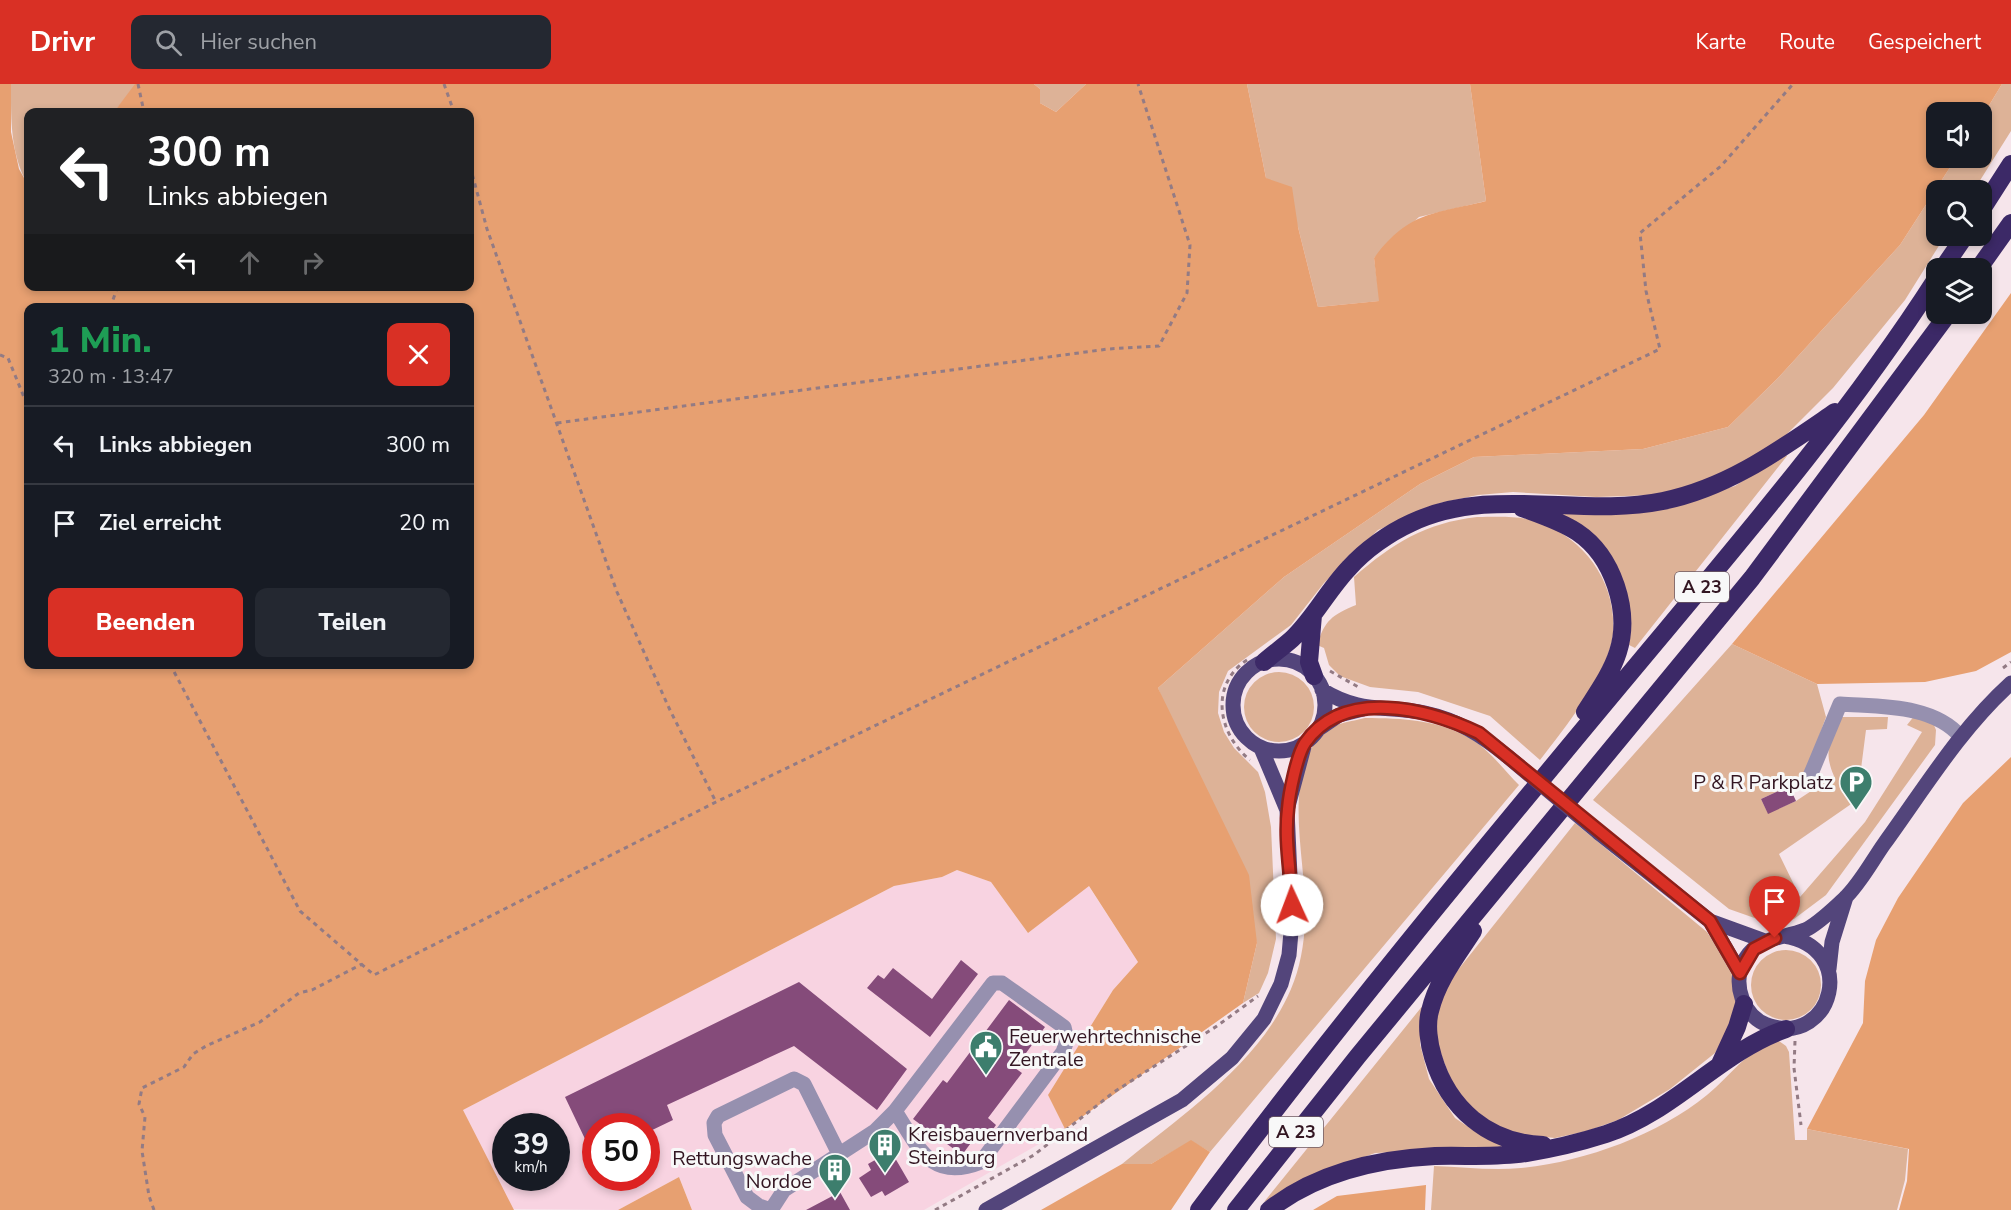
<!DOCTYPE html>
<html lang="de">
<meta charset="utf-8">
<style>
:root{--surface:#171b24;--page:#242831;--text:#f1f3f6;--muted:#9ea1a6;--line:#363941;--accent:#d93025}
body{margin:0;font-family:"Nunito Sans",sans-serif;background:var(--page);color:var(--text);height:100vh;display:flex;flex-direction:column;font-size:22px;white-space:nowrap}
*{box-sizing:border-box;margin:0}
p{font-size:20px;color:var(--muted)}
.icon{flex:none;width:33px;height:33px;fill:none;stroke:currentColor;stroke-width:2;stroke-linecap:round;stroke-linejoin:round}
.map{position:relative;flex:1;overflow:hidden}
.side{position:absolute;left:24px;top:219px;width:450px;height:366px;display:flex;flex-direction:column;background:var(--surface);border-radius:12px;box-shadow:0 3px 9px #0003}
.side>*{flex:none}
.banner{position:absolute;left:24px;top:24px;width:450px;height:183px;border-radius:12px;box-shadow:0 3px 9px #0003;background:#202124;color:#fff;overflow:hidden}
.controls{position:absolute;left:1926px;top:18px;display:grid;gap:12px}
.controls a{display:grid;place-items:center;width:66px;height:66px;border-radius:12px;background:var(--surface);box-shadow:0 3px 9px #0003;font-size:30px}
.speed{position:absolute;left:492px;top:1029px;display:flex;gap:12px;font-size:30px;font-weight:700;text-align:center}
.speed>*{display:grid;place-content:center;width:78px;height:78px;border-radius:50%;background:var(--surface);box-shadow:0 3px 9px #0003;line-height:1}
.speed small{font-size:15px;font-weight:400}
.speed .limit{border:9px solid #d22;background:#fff;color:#111}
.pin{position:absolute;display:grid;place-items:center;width:51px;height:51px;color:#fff;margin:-62px -26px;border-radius:50% 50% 50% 0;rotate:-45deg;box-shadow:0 0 6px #0007}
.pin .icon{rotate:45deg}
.me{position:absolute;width:66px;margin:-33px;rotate:358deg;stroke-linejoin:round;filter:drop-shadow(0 0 4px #0008)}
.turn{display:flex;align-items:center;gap:21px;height:126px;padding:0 24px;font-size:27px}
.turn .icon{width:78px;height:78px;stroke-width:2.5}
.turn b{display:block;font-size:42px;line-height:51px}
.lanes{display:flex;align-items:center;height:57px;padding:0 24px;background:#0003;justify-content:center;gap:30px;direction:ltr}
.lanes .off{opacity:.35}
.round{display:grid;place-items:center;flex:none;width:63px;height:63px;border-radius:12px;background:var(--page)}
.head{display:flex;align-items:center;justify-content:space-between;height:102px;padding:0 24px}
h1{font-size:36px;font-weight:800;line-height:45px;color:#1e9e55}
.cta{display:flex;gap:12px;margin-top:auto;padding:12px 24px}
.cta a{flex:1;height:69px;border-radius:12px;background:var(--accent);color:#fff;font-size:24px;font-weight:800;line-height:69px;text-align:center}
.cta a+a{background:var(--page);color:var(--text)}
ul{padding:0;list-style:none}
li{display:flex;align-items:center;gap:18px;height:78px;padding:0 24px;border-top:2px solid var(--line)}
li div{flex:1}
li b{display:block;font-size:22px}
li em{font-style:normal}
header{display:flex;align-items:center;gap:36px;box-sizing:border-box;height:84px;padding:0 30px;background:var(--accent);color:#fff}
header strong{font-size:28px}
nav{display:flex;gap:33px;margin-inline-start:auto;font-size:21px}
.search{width:420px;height:54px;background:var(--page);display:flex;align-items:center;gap:15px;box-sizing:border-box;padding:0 21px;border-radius:12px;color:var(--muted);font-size:22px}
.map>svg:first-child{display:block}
.built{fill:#f8d3e1;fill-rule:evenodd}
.green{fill:#ddb297}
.forest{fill:#e7a071;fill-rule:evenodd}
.building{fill:#854b7a}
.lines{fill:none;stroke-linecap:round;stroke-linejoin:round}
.path{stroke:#937b84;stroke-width:3;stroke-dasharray:4.5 4.5;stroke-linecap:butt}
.minor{stroke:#9690af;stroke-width:15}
.major{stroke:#53457b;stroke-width:15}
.highway{stroke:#3c2967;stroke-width:18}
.major-bridge{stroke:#53457b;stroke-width:15}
.route-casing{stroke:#8d1f18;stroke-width:15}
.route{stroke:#d93025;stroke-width:10}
.labels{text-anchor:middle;stroke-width:6;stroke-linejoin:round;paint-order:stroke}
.shield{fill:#f8f8f8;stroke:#6e5a62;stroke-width:1.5}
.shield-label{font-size:18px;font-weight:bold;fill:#331622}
.poi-label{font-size:20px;fill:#331622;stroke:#f8f8f8;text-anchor:end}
</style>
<header>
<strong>Drivr</strong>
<div class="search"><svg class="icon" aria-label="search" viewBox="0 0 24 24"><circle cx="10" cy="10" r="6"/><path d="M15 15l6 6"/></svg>Hier suchen</div>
<nav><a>Karte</a><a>Route</a><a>Gespeichert</a></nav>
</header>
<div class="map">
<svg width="2011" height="1126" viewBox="0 0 2011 1126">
<rect width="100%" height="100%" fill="#f6e5eb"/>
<!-- built -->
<path class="built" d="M957,786L991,798L1028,849L1088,801L1138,878L1113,906L1048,1011L1065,1045L924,1126H692L679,1093L618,1126L512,1125L463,1026L894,802L942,793ZM506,1042H556V1094H506ZM596,1042H646V1094H596Z"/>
<!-- green -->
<path class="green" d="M11,0H135L136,2L114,28H28V101C10,69 11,35 11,0Z
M1034,0H1086L1056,28L1040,19V5Z
M1247,0H1470L1486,117L1419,133L1374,174L1380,217L1318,223L1298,143L1266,94Z
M2002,0H2011V47L1974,106H1936V152H1945L1905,216L1833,304L1785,352L1731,388L1692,402L1654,411L1596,413L1513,408L1478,411L1440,419L1378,446L1324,499L1291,541L1228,587L1219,608L1218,629L1224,648L1234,664L1258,688L1265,708L1271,743L1276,855L1268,889L1259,909L1243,919L1257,859L1158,604L1284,493L1420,400L1474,373L1643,365L1728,343L1777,295L1900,161L1956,74H1982V33Z
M1785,369L1787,372L1635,564L1627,560L1619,492L1557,429L1664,424L1735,402Z
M1477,433C1497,433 1522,431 1541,439C1586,456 1617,500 1613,550C1609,589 1564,645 1540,676L1490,632L1418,608L1370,603L1340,592L1329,581L1324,564L1317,561C1325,536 1332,531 1356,521L1354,493C1393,459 1425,439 1477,433Z
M1732,560L1817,600L1826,633L1807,686L1789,702L1761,715L1768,729L1796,717L1834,692C1823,667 1830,656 1842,633H1888L1887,645L1866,646L1857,716L1779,770L1800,813L1865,738L1922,648L1907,641L1915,631L1931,634L1936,646L1935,661L1826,811L1794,835L1780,838L1763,837L1729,825L1593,716Z
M1244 623a35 35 0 1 1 70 0a35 35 0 1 1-70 0Z
M1365,634C1402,634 1441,636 1473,656C1490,667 1505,687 1519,701L1210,1068L1191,1057L1151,1080H1122C1183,1030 1259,980 1291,905C1300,884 1304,861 1305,838C1309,783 1277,687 1327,646C1335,639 1354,637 1365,634Z
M1575,739L1707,848L1732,885L1736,919L1731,940L1715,969L1670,1005L1618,1036L1587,1047L1555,1054L1525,1051L1495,1043L1458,1014L1437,960L1435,936L1446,901Z
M1751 901a35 35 0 1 1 70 0a35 35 0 1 1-70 0Z
M1424,920L1420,960L1429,995L1455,1034L1476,1048L1513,1063L1375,1069L1318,1090L1264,1118Z
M1779,957L1786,962L1789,968L1795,1056H1807V1045L1908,1065L1905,1096L1897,1126H1431L1434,1082C1463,1083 1493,1087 1521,1084C1584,1078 1658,1051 1707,1011C1731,992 1747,964 1779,957Z"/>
<!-- forest -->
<path class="forest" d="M0,0H11V48L19,85L28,101V202H470V28H114L135,0H1034L1040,5V19L1056,28L1086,0H1247L1266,94L1292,103L1298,143L1318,223L1379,217L1374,174C1409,127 1434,130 1486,117L1470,0H2002L1982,33V28H1936V74H1956L1900,161L1777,295L1728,343L1643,365L1474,373L1420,400L1284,493L1158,604L1249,791L1257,859L1243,919L1065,1045L1048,1011L1113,906L1138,878L1089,802L1028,849L991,798L957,786L942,793L894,802L463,1026L514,1126H0ZM28,224H470V580H28Z
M2011,209V568L1976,587L1925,598L1817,600L1732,560L1924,331Z
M2011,673V1126H1899L1907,1097L1909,1065L1807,1045L1863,939L1865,897L1876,856L1898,814L1963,719Z
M1191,1056L1210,1068L1171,1126H1041L1122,1080H1151Z
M679,1093L692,1126H618Z
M1426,1101L1425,1126H1313L1337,1112Z"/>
<!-- building -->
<path class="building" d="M1789,702L1796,717L1768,730L1761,715Z
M961,876L978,890L930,953L867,904L878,891L884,895L893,884L932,915Z
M799,898L907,985L877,1026L794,962L667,1021L673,1036L646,1049V1042H596V1078L565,1013Z
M1009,916L1045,943L1015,984L1022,989L988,1034L996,1041L984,1058L976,1052L962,1071L913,1035L943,996L947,999Z
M891,1067L909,1098L885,1112L882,1107L871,1113L859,1094L871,1086L868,1080Z
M840,1108L850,1126H806Z"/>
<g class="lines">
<!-- path -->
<path class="path" d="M138,0L144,28
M444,0L454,28
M470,82L487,145L617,508L669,624L716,718
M110,224L118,202
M0,271L8,274L28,323
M557,339L1108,265L1159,262L1187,209L1190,161L1138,0
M1247,576C1209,601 1218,650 1250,676
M170,580L300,827L374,891L716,718L1660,265L1646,207L1640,149L1721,82L1793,0
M2003,584L2011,578
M1330,587L1360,604
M1795,957L1794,984L1801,1041
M154,1126L149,1112L142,1067L145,1033L139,1020L142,1004L184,983L193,970L206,962L260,938L299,909L312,906L362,880
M935,1126L1034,1071L1114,1008L1217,942L1258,912"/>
<!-- minor -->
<path class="minor" d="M1810,692L1840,620C1880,623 1933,620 1961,653
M771,1126L784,1106L875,1047L895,1027L993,899H1002L1064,943L1067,956L1063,968L981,1078C931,1098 919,1064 895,1027
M771,1126L759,1122L747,1113L715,1051L714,1039L718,1032L794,995L804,1000L839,1070"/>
<!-- major -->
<path class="major" d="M1233 621a46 46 0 1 1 92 0a46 46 0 1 1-92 0Z
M1322,606C1361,630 1384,621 1425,629C1458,636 1481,651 1507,672
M1317,646L1339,631L1363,625
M1261,664L1287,726
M1599,749L1710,837L1765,857
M1710,837L1740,889
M1784,852C1859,864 1833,961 1770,942C1743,934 1731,899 1745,875C1759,852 1783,855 1805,846C1818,840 1833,825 1844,815C1860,800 1872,777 1884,760C1924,705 1960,645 2011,599
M1829,885L1832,858L1846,813
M986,1126L1182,1016L1232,974L1264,935L1281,900L1289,871L1292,836L1287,726L1305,659"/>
<!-- highway -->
<path class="highway" d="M1982,125L2011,80
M1943,184L1965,152
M1979,184L2011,139
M1522,424C1541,431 1560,437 1577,448C1613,472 1631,527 1618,568C1611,590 1597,609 1585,628
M1313,531L1309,578L1314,592
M1264,578C1273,570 1283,563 1292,555C1314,534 1328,506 1349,484C1365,466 1389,449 1411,439C1491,401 1580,434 1663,417C1728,404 1781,365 1835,328
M1473,847C1456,873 1437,897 1430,927C1426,941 1429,960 1433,973C1448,1024 1488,1059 1543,1061
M1720,980L1737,943L1744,920
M1199,1126C1334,945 1477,773 1621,600C1730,469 1844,338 1936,195
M1236,1126L1358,972L1752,494L1948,230
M1269,1126C1316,1089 1376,1075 1435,1072C1466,1071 1496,1074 1526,1069C1552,1065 1581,1058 1606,1050C1674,1028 1720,968 1786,945"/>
<!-- major-bridge -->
<path class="major-bridge" d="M1507,672L1599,749"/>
</g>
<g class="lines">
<!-- route casing -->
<g class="route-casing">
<path id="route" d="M1292,821C1291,790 1284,756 1288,725C1289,710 1297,671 1305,659C1344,603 1428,625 1479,649L1710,837L1740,889L1754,865L1775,854"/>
</g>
<!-- route -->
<use href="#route" class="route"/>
</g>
<!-- icons -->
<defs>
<g id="parking-pin" transform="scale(1.725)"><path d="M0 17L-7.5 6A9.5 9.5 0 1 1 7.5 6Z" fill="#3d7e6d" stroke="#f8f8f8"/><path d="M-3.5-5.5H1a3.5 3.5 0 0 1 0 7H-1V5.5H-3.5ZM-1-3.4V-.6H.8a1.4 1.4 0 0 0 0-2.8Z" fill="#fff"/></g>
<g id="civic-pin" transform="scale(1.725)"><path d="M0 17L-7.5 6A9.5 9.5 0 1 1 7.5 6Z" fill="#3d7e6d" stroke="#f8f8f8"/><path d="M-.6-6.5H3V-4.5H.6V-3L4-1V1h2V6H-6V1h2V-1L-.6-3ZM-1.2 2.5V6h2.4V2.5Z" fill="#fff"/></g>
<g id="building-pin" transform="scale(1.725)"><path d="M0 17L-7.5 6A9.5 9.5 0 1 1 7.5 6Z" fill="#3d7e6d" stroke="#f8f8f8"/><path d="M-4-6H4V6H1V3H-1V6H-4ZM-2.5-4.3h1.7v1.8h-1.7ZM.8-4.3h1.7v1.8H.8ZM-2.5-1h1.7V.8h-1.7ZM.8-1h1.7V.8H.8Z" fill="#fff"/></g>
</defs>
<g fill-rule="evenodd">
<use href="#parking-pin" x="1856" y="698"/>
<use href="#civic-pin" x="986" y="963"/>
<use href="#building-pin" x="885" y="1061"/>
<use href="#building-pin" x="835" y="1086"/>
</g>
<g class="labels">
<!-- shield labels -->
<g class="shield">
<rect x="1675" y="488" width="54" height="30" rx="4.5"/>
<rect x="1269" y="1033" width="54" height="30" rx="4.5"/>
</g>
<g class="shield-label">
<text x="1702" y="509">A 23</text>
<text x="1296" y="1054">A 23</text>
</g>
<!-- poi labels -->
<g class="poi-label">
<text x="1833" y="705">P &amp; R Parkplatz</text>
<text x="1009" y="959" text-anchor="start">Feuerwehrtechnische<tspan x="1009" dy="23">Zentrale</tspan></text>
<text x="908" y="1057" text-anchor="start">Kreisbauernverband<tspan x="908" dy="23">Steinburg</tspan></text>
<text x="812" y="1081">Rettungswache<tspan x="812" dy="23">Nordoe</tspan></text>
</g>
</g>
</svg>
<div class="controls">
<a><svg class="icon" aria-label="sound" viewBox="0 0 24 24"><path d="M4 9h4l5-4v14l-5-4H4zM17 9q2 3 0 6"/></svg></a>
<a><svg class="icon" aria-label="search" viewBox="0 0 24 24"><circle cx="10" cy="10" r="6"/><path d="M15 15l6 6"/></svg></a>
<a><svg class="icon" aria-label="layers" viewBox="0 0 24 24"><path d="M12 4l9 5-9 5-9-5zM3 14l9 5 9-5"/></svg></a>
</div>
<div class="speed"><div>39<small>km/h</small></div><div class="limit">50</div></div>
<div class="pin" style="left:1775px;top:854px;background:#d93025"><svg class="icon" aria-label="arrive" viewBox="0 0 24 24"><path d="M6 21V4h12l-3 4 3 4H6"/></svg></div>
<svg class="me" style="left:1292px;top:821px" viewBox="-20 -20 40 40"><circle r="19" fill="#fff"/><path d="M0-13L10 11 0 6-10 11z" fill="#d93025"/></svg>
<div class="banner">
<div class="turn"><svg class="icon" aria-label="left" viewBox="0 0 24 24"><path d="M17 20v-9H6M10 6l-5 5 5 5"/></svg><div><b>300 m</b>Links abbiegen</div></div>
<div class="lanes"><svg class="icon" aria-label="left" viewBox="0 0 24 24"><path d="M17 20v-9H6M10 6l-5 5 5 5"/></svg><svg class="icon off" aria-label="ahead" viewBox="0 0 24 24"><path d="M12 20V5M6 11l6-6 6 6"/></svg><svg class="icon off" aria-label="right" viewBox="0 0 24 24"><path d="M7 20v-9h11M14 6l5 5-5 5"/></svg></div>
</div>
<section class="side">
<div class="head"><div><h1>1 Min.</h1><p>320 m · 13:47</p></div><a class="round" style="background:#d93025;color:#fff"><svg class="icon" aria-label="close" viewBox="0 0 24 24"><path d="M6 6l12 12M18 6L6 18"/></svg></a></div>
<ul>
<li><svg class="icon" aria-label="left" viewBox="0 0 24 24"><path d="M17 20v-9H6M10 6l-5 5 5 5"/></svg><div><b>Links abbiegen</b></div><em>300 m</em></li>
<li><svg class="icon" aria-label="arrive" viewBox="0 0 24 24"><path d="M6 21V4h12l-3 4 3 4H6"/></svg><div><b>Ziel erreicht</b></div><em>20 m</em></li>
</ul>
<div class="cta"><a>Beenden</a><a>Teilen</a></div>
</section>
</div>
